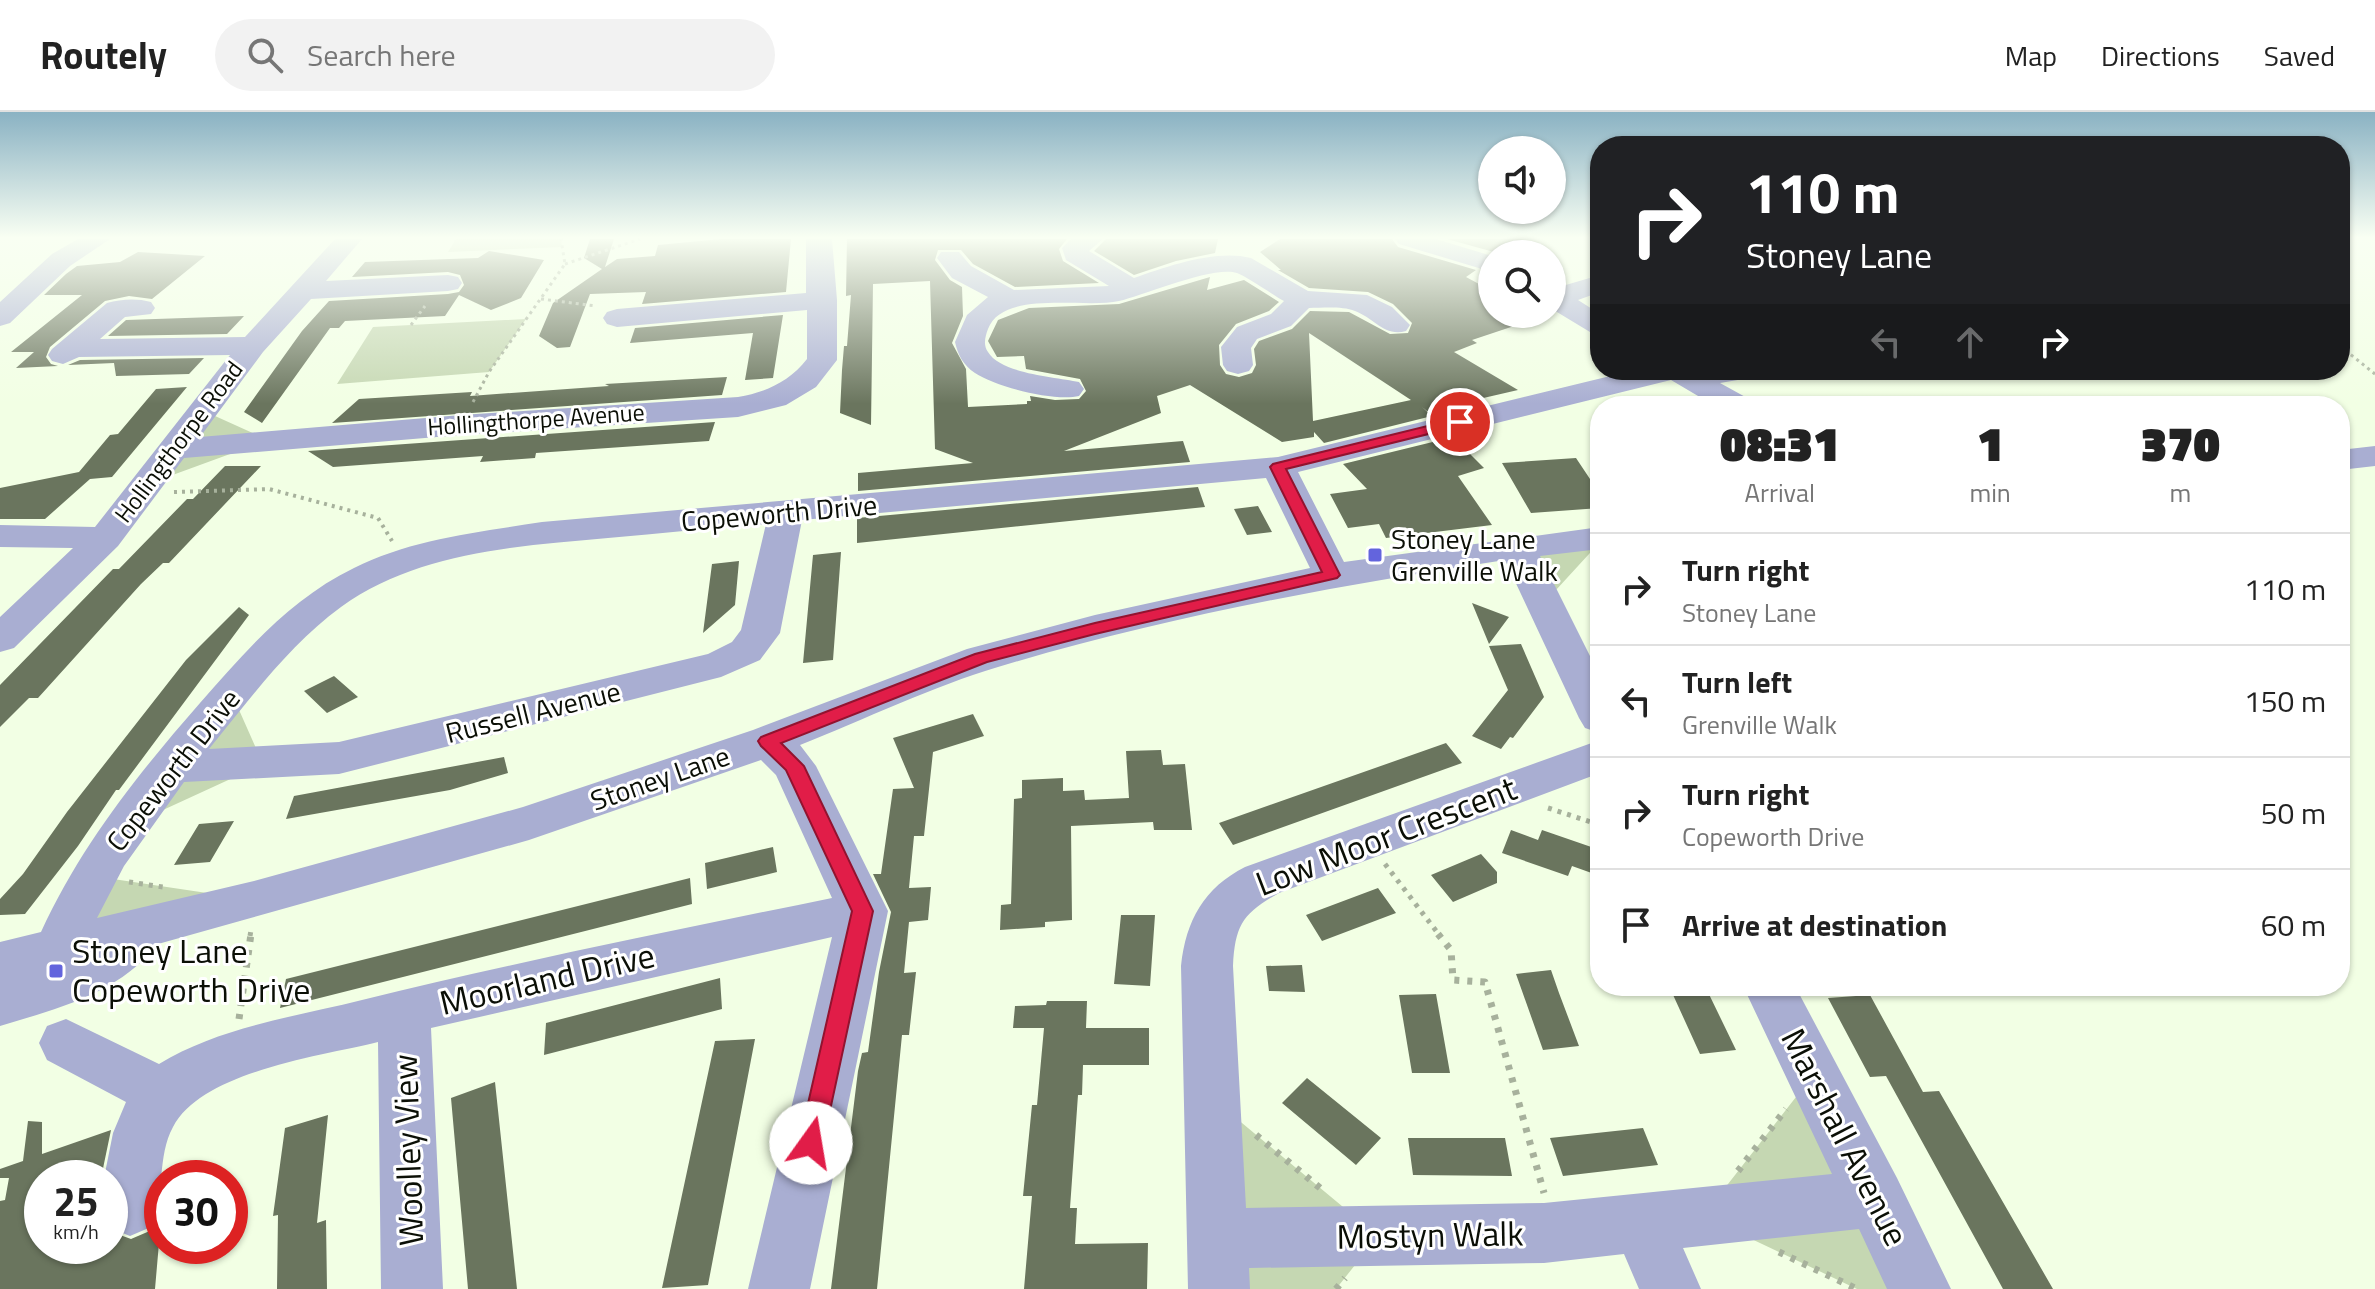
<!DOCTYPE html>
<style>
:root{--surface:#fff;--page:#f2f2f2;--text:#222;--muted:#767676;--line:#e0e0e0}
body{margin:0;font-family:"Titillium Web",sans-serif;background:var(--page);color:var(--text);height:100vh;display:flex;flex-direction:column;font-size:30px;white-space:nowrap}
*{box-sizing:border-box;margin:0}
p{font-size:26px;color:var(--muted)}
.icon{flex:none;width:44px;height:44px;fill:none;stroke:currentColor;stroke-width:2;stroke-linecap:round;stroke-linejoin:round}
.map{position:relative;flex:1;overflow:hidden}
.drawer{position:absolute;left:1590px;top:284px;width:760px;height:600px;display:flex;flex-direction:column;background:var(--surface);border-radius:32px;box-shadow:0 2px 6px #0004}
.drawer>*{flex:none}
.banner{position:absolute;left:1590px;top:24px;width:760px;height:244px;border-radius:32px;box-shadow:0 2px 6px #0004;background:#202124;color:#fff;overflow:hidden}
.tools{position:absolute;left:1478px;top:24px;display:grid;gap:16px}
.tools a{display:grid;place-items:center;width:88px;height:88px;border-radius:50%;background:var(--surface);box-shadow:0 2px 6px #0004;font-size:40px}
.speed{position:absolute;left:24px;top:1048px;display:flex;gap:16px;font-size:40px;font-weight:700;text-align:center}
.speed>*{display:grid;place-content:center;width:104px;height:104px;border-radius:50%;background:var(--surface);box-shadow:0 2px 6px #0004;line-height:1}
.speed small{font-size:20px;font-weight:400}
.speed .limit{border:12px solid #d22;background:#fff;color:#111}
.pin{position:absolute;display:grid;place-items:center;width:68px;height:68px;color:#fff;margin:-34px;border:4px solid #fff;border-radius:50%;box-shadow:0 2px 8px #0007}
.me{position:absolute;width:88px;margin:-44px;rotate:13deg;stroke-linejoin:round;filter:drop-shadow(0 0 6px #0008)}
.turn{display:flex;align-items:center;gap:28px;height:168px;padding:0 24px;font-size:36px}
.turn .icon{width:104px;height:104px;stroke-width:2.5}
.turn b{display:block;font-size:56px;line-height:68px}
.lanes{display:flex;align-items:center;height:76px;padding:0 24px;background:#0003;justify-content:center;gap:40px;direction:ltr}
.lanes .off{opacity:.35}
.eta{display:flex;justify-content:space-evenly;align-items:center;height:136px;text-align:center}
.eta b{font-size:48px;font-weight:800;line-height:56px}
ul{padding:0;list-style:none}
li{display:flex;align-items:center;gap:24px;height:112px;padding:0 24px;border-top:2px solid var(--line)}
li div{flex:1}
li b{display:block;font-size:30px}
li em{font-style:normal}
header{display:flex;align-items:center;gap:48px;box-sizing:border-box;height:112px;padding:0 40px;background:var(--surface);border-bottom:2px solid var(--line)}
header strong{font-size:38px}
nav{display:flex;gap:44px;margin-inline-start:auto;font-size:28px}
.search{width:560px;height:72px;background:var(--page);display:flex;align-items:center;gap:20px;box-sizing:border-box;padding:0 28px;border-radius:44px;color:var(--muted);font-size:30px}
.map>svg:first-child{display:block}
.green{fill:#c5d7b2}
.building{fill:#6a755e;fill-rule:evenodd}
.lines{fill:none;stroke-linecap:round;stroke-linejoin:round}
.path-far3{stroke:#a7b19c;stroke-width:3;stroke-dasharray:3 4;stroke-linecap:butt}
.path-far2{stroke:#a7b19c;stroke-width:4;stroke-dasharray:3 5;stroke-linecap:butt}
.path-far1{stroke:#a7b19c;stroke-width:5;stroke-dasharray:4 6;stroke-linecap:butt}
.path{stroke:#a7b19c;stroke-width:7;stroke-dasharray:5 8;stroke-linecap:butt}
.minor{fill:#a9aed2;fill-rule:evenodd}
.route{fill:#e11d48;stroke:#92132f;stroke-width:2}
.poi-dot{fill:#6364dd;stroke:#fff;stroke-width:3}
.labels{text-anchor:middle;stroke-width:6;stroke-linejoin:round;paint-order:stroke}
.far-street-label{font-size:24px;fill:#0b0f06;stroke:#fff}
.street-label{font-size:28px;fill:#0b0f06;stroke:#fff}
.poi-label{font-size:28px;fill:#0b0f06;stroke:#fff;text-anchor:start}
.near-street-label{font-size:34px;fill:#0b0f06;stroke:#fff}
.near-poi-label{font-size:34px;fill:#0b0f06;stroke:#fff;text-anchor:start}
</style>
<header>
<strong>Routely</strong>
<div class="search"><svg class="icon" aria-label="search" viewBox="0 0 24 24"><circle cx="10" cy="10" r="6"/><path d="M15 15l6 6"/></svg>Search here</div>
<nav><a>Map</a><a>Directions</a><a>Saved</a></nav>
</header>
<div class="map">
<svg width="2375" height="1177" viewBox="0 0 2375 1177">
<rect width="100%" height="100%" fill="#f2ffe4"/>
<!-- green -->
<path class="green" d="M456,127H561L562,135L448,140Z
M526,207L489,260L337,272L373,215Z
M204,299L268,328L148,372Z
M1600,430L1545,490L1517,435Z
M232,582L263,652L126,715Z
M93,764L254,788L60,834Z
M1814,962L1920,1177H1857L1703,1104Z
M1212,986L1378,1124L1336,1177H1219Z"/>
<!-- building -->
<path class="building" d="M590,127H614L605,155L617,147L655,144L658,133L721,127H791L786,180L642,192L646,180L590,182L570,235L557,236L539,224L553,191L602,157L584,146Z
M847,127H1067L1059,137L1063,149L1099,171L1015,175L973,152L961,138H938L935,148L950,168L962,175L963,204L952,231L966,257L968,295L1027,292V289H1031L1030,284L1055,288L1079,287L1086,279L1080,267L1026,257L1024,244L997,245L988,229L998,208L1029,196L1119,192L1210,165L1207,178L1244,168L1279,190L1269,199L1236,212L1219,233L1220,253L1226,262L1239,265L1252,261L1256,253L1254,237L1259,229L1292,217L1310,199L1349,200L1390,222L1408,221L1412,211L1393,192L1368,180L1309,176L1278,158H1281L1260,140L1280,127H1392L1398,135L1476,158L1466,165L1492,179V202H1538V206L1472,228L1477,231L1454,240L1518,278L1427,299L1422,295L1432,304L1324,331L1314,320V325L1282,330L1190,273L1157,284L1161,301L1064,339L1183,329L1190,350L858,379V361L973,351L935,337L930,169L873,172L871,313L840,301L842,258L844,234H847L851,183L846,184ZM1309,221L1411,288L1313,309Z
M1106,127H1218L1215,141L1176,149L1134,163L1094,139Z
M1447,127H1524L1501,142Z
M489,139L544,148L521,186L491,198L459,183L445,204L345,209L339,216H330L262,311L244,300L302,219L329,189L448,182L459,180L464,173L460,163L448,160L352,165L365,150L478,146Z
M138,140L205,144L152,187L129,184L105,189L50,235L46,245L51,252L58,254L16,256L34,240H11L82,183H44L66,162L77,154L120,150Z
M783,203L773,266L745,268L753,221L630,231L635,216Z
M244,204L227,222L108,224L126,208Z
M204,246L189,262L116,264L114,251L68,253L80,248Z
M727,265L722,283L332,311L359,287L472,280L470,284L609,274L605,272Z
M187,275L112,365L90,367L45,407H0V376L79,360L110,323L118,322L156,277Z
M715,310L709,329L536,341L535,346L480,350L483,344L333,355L308,339Z
M1453,325L1484,356L1458,364L1492,413L1386,426L1379,412L1348,416L1330,382L1367,377L1343,352Z
M1576,346L1600,382V396L1531,401L1502,351Z
M225,354H261L169,451H163L141,472L38,586H29L0,615V573L113,457H119L187,387H193Z
M1198,375L1205,395L857,431V406Z
M1258,394L1272,420L1247,423L1234,397Z
M841,440L833,548L803,551L813,443Z
M739,449L735,493L703,521L712,452Z
M1472,491L1509,505L1489,532Z
M239,495L249,503L119,678H116L78,734L25,802L0,803V787L23,762L67,700L186,548Z
M1521,532L1544,585L1513,626L1510,625L1501,637L1472,624L1508,578L1489,534Z
M334,564L358,585L327,601L304,579Z
M973,602L984,624L933,640L924,724H914L909,776L931,775L928,808L909,810L904,861L916,860L909,923H902L877,1177H831L858,959L862,941L868,940L879,860L891,800L873,762H881L893,677L914,676L893,626Z
M1446,631L1462,651L1233,733L1219,711Z
M1161,638L1163,653L1185,652L1192,718H1154L1153,710L1071,714L1072,808L1045,810V815L1000,818L1001,793L1011,792L1014,687L1022,686V668L1063,666V679L1084,678L1085,688L1129,686L1126,639Z
M504,645L508,661L450,678L286,707L294,684Z
M234,709L210,750L174,753L199,712Z
M1511,718L1538,728L1542,718L1600,738V764L1572,754L1568,764L1502,741Z
M773,735L777,760L707,777L705,751Z
M1481,742L1497,760V771L1453,790L1431,763Z
M690,766L692,792L280,896L286,867Z
M1378,776L1396,801L1322,829L1306,803Z
M1121,803H1155L1150,874L1114,872Z
M1302,853L1305,880L1269,879L1266,854Z
M1551,858L1559,881L1579,934L1543,938L1516,862Z
M720,866L722,897L544,943L546,911Z
M1669,874H1705L1736,938L1700,942Z
M1436,882L1450,961H1412L1399,883Z
M1870,883L1923,980L1939,979L2053,1177H2003L1886,964L1870,965L1828,886Z
M1047,889H1087L1086,916H1149V953H1083L1082,983H1078L1070,1096H1077L1075,1132L1148,1131L1147,1177H1024L1032,1084H1023L1032,993H1037L1044,916H1013L1015,894L1046,893Z
M755,927L708,1173L662,1176L715,929Z
M1307,966L1381,1026L1356,1053L1282,991Z
M495,970L517,1177H468L451,986Z
M328,1003L317,1111L326,1108L327,1177H277L278,1103L273,1104L285,1016Z
M28,1009L42,1010V1042L111,1018L101,1066H42V1134H110V1127L120,1123L131,1127L152,1118L156,1110L161,1108L155,1177H0V1089L5,1088L9,1066H0V1057L23,1049Z
M1643,1016L1658,1053L1563,1064L1550,1026Z
M1408,1026H1505L1512,1064L1413,1063Z"/>
<g class="lines">
<!-- path-far3 -->
<path class="path-far3" d="M565,152L640,127
M541,187L596,194
M411,213L425,194
M2340,234L2375,262
M473,290L489,260L565,152L561,127"/>
<!-- path-far2 -->
<path class="path-far2" d="M174,380L269,377L378,406L392,429"/>
<!-- path-far1 -->
<path class="path-far1" d="M1548,696L1600,713
M1385,752L1440,824
M129,770L163,775
M250,824L251,818"/>
<!-- path -->
<path class="path" d="M1438,822L1451,838L1453,868L1485,870L1544,1081
M239,907L251,822
M1256,1023L1325,1080
M1738,1059L1786,997
M1779,1140L1857,1177
M1336,1177L1345,1166"/>
<!-- minor -->
<path class="minor" d="M78,127H110L70,154L10,211L0,214V190L52,142Z
M335,127H362L326,169L448,163L458,165L462,171L458,177L448,179L311,187L263,240L200,325L461,303L738,285C766,280 789,270 807,247V198L617,215L607,212L603,206L607,200L617,197L806,181V127H832L837,188V248L816,275L786,293L738,305L461,323L184,346L118,434L14,536L0,540V505L73,436L0,435V413L95,415L230,243L79,245L63,252L52,249L48,243L52,237L107,191C121,187 137,186 151,190L155,196L151,202L125,205L100,227L245,225Z
M1071,127H1103L1089,139L1134,166C1168,154 1216,137 1251,146L1308,179L1367,183L1392,195L1410,213L1406,219C1384,225 1374,206 1355,199C1342,194 1323,196 1309,196L1291,214L1257,227L1251,236L1253,253L1249,259L1238,262L1227,259L1223,253L1221,235L1237,215L1271,202L1284,189C1273,183 1246,164 1237,161C1214,153 1144,183 1119,189C1085,197 1003,177 988,217C985,225 983,233 988,240C1001,262 1056,265 1079,270L1084,277L1079,284C1055,290 996,275 975,261C963,253 958,243 955,230L967,203L988,185L952,166L937,146L941,140H959L971,154L1014,178L1109,174L1066,148L1062,136Z
M1395,127H1436L1492,144V160L1399,132Z
M1600,163V180L1578,188L1600,202V223L1590,220L1552,197V177Z
M1635,258H1765L1761,264L1720,271L1749,287L1754,294H1715L1671,268L1298,360L1344,450L1600,415V437L1540,444L1600,564V621L1585,616L1579,606L1505,448C1334,474 1164,505 998,555C934,574 863,608 800,633L816,654L888,799L810,1177H748L832,825L431,916L443,1177H381L378,930C322,944 202,959 173,1015C157,1044 165,1083 151,1115L130,1124L110,1116V1066H104L113,1021L126,990L47,948L39,931L47,914L66,907L159,952C219,915 294,905 362,888C517,850 675,818 832,786L776,663L761,648L529,728L158,832C118,882 59,896 0,914V830L41,820C81,733 138,662 200,591C246,539 290,487 354,456C411,427 479,420 542,410L1278,345ZM1266,366L1310,456L1095,503L967,537L753,618L523,695L254,769L97,806L124,754L184,670L339,662L721,565L760,548L780,521L802,408ZM766,412L741,518L732,530L708,542L339,630L209,637C250,587 289,533 341,495C417,440 518,434 608,426C661,421 713,416 766,412Z
M2375,334V354L2340,358V338Z
M1600,628V661L1279,781C1243,801 1235,813 1233,854L1246,1096L1544,1091L1832,1062L1743,874H1795L1897,1066L1951,1177H1887L1859,1117L1683,1136L1701,1177H1639L1624,1142L1544,1151L1249,1156L1250,1177H1188L1181,854C1186,808 1204,776 1245,755Z"/>
</g>
<!-- sky -->
<linearGradient id="sky" x2="0" y2="1"><stop stop-color="#8ab2c3"/><stop offset="0.43" stop-color="#f9fff3"/><stop offset="1" stop-color="#f9fff3" stop-opacity="0"/></linearGradient>
<rect width="2375" height="292" fill="url(#sky)"/>
<!-- route -->
<path class="route" d="M1460,306L1467,310L1465,313L1286,357L1340,463L1337,466L1095,522L987,550L781,631L804,654L873,799L823,1031L820,1040L811,1043L802,1040L799,1031L852,799L786,658L761,634L758,629L761,625L975,542L1095,511L1322,460L1270,355L1273,352Z"/>
<!-- markers -->
<g class="poi-dot">
<rect x="1367" y="435" width="16" height="16" rx="4"/>
<rect x="48" y="851" width="16" height="16" rx="4"/>
</g>
<g class="labels">
<!-- far-street labels -->
<g class="far-street-label">
<text transform="translate(536 308) rotate(-4)" y="8">Hollingthorpe Avenue</text>
<text transform="translate(179 330) rotate(-53)" y="8">Hollingthorpe Road</text>
</g>
<!-- street labels -->
<g class="street-label">
<text transform="translate(779 401) rotate(-5)" y="10">Copeworth Drive</text>
<text transform="translate(533 600) rotate(-14)" y="10">Russell Avenue</text>
<text transform="translate(173 658) rotate(-52)" y="10">Copeworth Drive</text>
<text transform="translate(660 666) rotate(-19)" y="10">Stoney Lane</text>
</g>
<!-- poi labels -->
<g class="poi-label">
<text x="1391" y="437">Stoney Lane<tspan x="1391" dy="32">Grenville Walk</tspan></text>
</g>
<!-- near-street labels -->
<g class="near-street-label">
<text transform="translate(1386 724) rotate(-21)" y="12">Low Moor Crescent</text>
<text transform="translate(547 867) rotate(-13)" y="12">Moorland Drive</text>
<text transform="translate(1845 1025) rotate(63)" y="12">Marshall Avenue</text>
<text transform="translate(408 1038) rotate(-92)" y="12">Woolley View</text>
<text transform="translate(1430 1123) rotate(-1)" y="12">Mostyn Walk</text>
</g>
<!-- near-poi labels -->
<g class="near-poi-label">
<text x="72" y="851">Stoney Lane<tspan x="72" dy="39">Copeworth Drive</tspan></text>
</g>
</g>
</svg>
<div class="tools">
<a><svg class="icon" aria-label="sound" viewBox="0 0 24 24"><path d="M4 9h4l5-4v14l-5-4H4zM17 9q2 3 0 6"/></svg></a>
<a><svg class="icon" aria-label="search" viewBox="0 0 24 24"><circle cx="10" cy="10" r="6"/><path d="M15 15l6 6"/></svg></a>
</div>
<div class="speed"><div>25<small>km/h</small></div><div class="limit">30</div></div>
<div class="pin" style="left:1460px;top:310px;background:#d93025"><svg class="icon" aria-label="arrive" viewBox="0 0 24 24"><path d="M6 21V4h12l-3 4 3 4H6"/></svg></div>
<svg class="me" style="left:811px;top:1031px" viewBox="-20 -20 40 40"><circle r="19" fill="#fff"/><path d="M0-13L10 11 0 6-10 11z" fill="#e11d48"/></svg>
<div class="banner">
<div class="turn"><svg class="icon" aria-label="right" viewBox="0 0 24 24"><path d="M7 20v-9h11M14 6l5 5-5 5"/></svg><div><b>110 m</b>Stoney Lane</div></div>
<div class="lanes"><svg class="icon off" aria-label="left" viewBox="0 0 24 24"><path d="M17 20v-9H6M10 6l-5 5 5 5"/></svg><svg class="icon off" aria-label="ahead" viewBox="0 0 24 24"><path d="M12 20V5M6 11l6-6 6 6"/></svg><svg class="icon" aria-label="right" viewBox="0 0 24 24"><path d="M7 20v-9h11M14 6l5 5-5 5"/></svg></div>
</div>
<section class="drawer">
<div class="eta">
<div><b>08:31</b><p>Arrival</p></div>
<div><b>1</b><p>min</p></div>
<div><b>370</b><p>m</p></div>
</div>
<ul>
<li><svg class="icon" aria-label="right" viewBox="0 0 24 24"><path d="M7 20v-9h11M14 6l5 5-5 5"/></svg><div><b>Turn right</b><p>Stoney Lane</p></div><em>110 m</em></li>
<li><svg class="icon" aria-label="left" viewBox="0 0 24 24"><path d="M17 20v-9H6M10 6l-5 5 5 5"/></svg><div><b>Turn left</b><p>Grenville Walk</p></div><em>150 m</em></li>
<li><svg class="icon" aria-label="right" viewBox="0 0 24 24"><path d="M7 20v-9h11M14 6l5 5-5 5"/></svg><div><b>Turn right</b><p>Copeworth Drive</p></div><em>50 m</em></li>
<li><svg class="icon" aria-label="arrive" viewBox="0 0 24 24"><path d="M6 21V4h12l-3 4 3 4H6"/></svg><div><b>Arrive at destination</b></div><em>60 m</em></li>
</ul>
</section>
</div>
